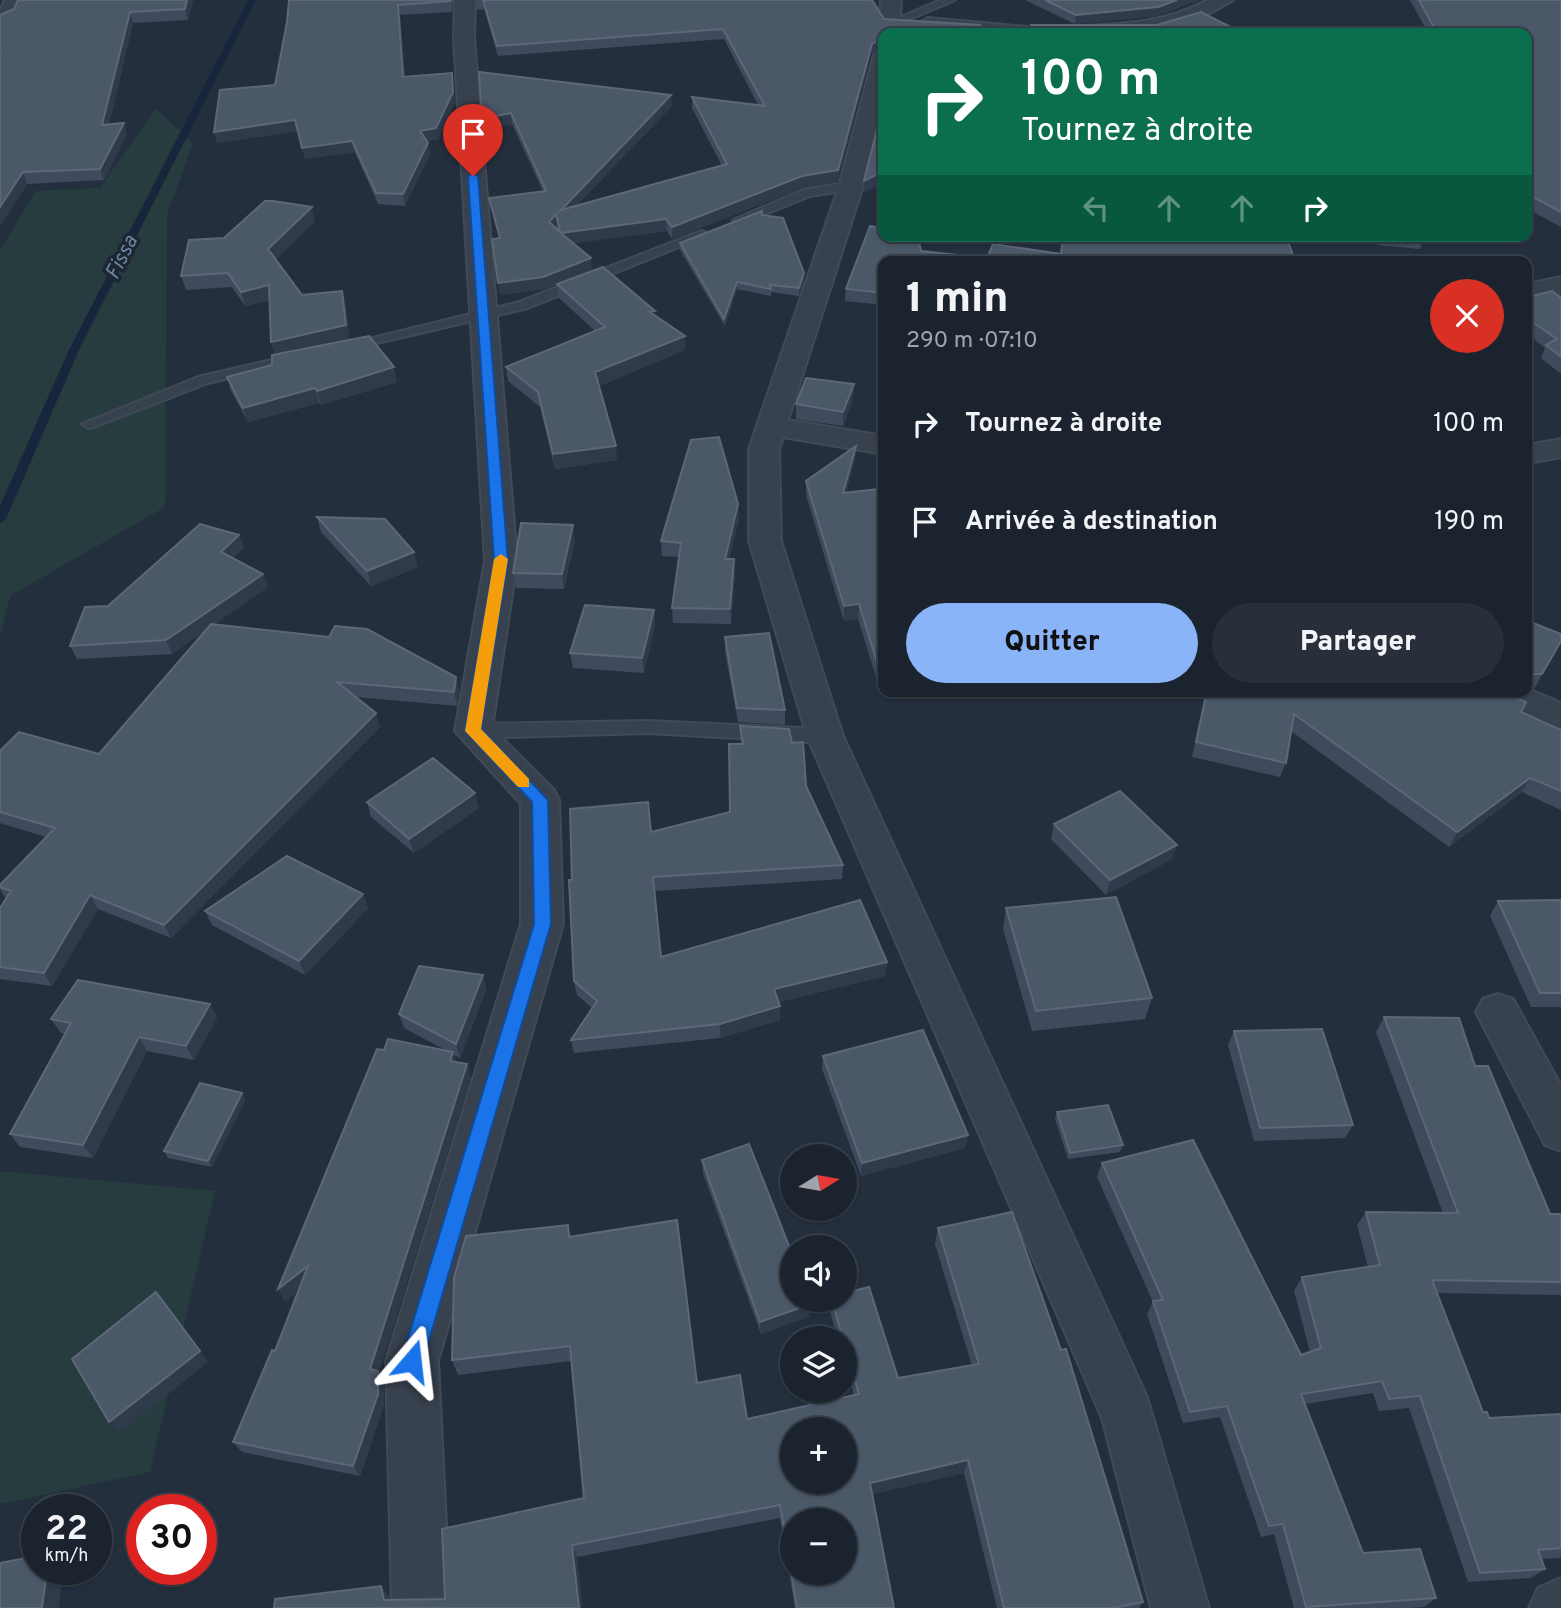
<!DOCTYPE html>
<html lang="fr">
<meta charset="utf-8">
<style>
:root{--surface:#1b232e;--page:#282f3a;--text:#f1f3f6;--muted:#a0a4aa;--line:#39404a;--accent:#8ab4f8}
body{margin:0;font-family:Overpass,sans-serif;background:var(--page);color:var(--text);height:100vh;display:flex;flex-direction:column;font-size:26px;white-space:nowrap}
*{box-sizing:border-box;margin:0}
p{font-size:23px;color:var(--muted)}
.icon{flex:none;width:38px;height:38px;fill:none;stroke:currentColor;stroke-width:2;stroke-linecap:round;stroke-linejoin:round}
.map{position:relative;flex:1;overflow:hidden}
.sheet{position:absolute;left:878px;top:256px;width:654px;height:441px;display:flex;flex-direction:column;background:var(--surface);border-radius:14px;box-shadow:0 2px 5px #0004,0 0 0 2px var(--line)}
.sheet>*{flex:none}
.top-card{position:absolute;left:878px;top:28px;width:654px;height:214px;border-radius:14px;box-shadow:0 2px 5px #0004,0 0 0 2px var(--line);background:#0b6e4f;color:#fff;overflow:hidden}
.needle{width:46px;rotate:79deg}
.fabs{position:absolute;left:780px;top:1144px;display:grid;gap:14px}
.fabs a{display:grid;place-items:center;width:77px;height:77px;border-radius:50%;background:var(--surface);box-shadow:0 2px 5px #0004,0 0 0 2px var(--line);font-size:35px}
.speed{position:absolute;left:21px;top:1494px;display:flex;gap:14px;font-size:35px;font-weight:700;text-align:center}
.speed>*{display:grid;place-content:center;width:91px;height:91px;border-radius:50%;background:var(--surface);box-shadow:0 2px 5px #0004,0 0 0 2px var(--line);line-height:1}
.speed small{font-size:18px;font-weight:400}
.speed .limit{border:10px solid #d22;background:#fff;color:#111}
.pin{position:absolute;display:grid;place-items:center;width:60px;height:60px;color:#fff;margin:-72px -30px;border-radius:50% 50% 50% 0;rotate:-45deg;box-shadow:0 0 7px #0007}
.pin .icon{rotate:45deg}
.me{position:absolute;width:77px;margin:-38px;rotate:17deg;stroke-linejoin:round;filter:drop-shadow(0 0 5px #0008)}
.turn{display:flex;align-items:center;gap:24px;height:147px;padding:0 28px;font-size:32px}
.turn .icon{width:91px;height:91px;stroke-width:2.5}
.turn b{display:block;font-size:49px;line-height:60px}
.lanes{display:flex;align-items:center;height:66px;padding:0 28px;background:#0003;justify-content:center;gap:35px;direction:ltr}
.lanes .off{opacity:.35}
.round{display:grid;place-items:center;flex:none;width:74px;height:74px;border-radius:37px;background:var(--page)}
.overview{display:flex;align-items:center;justify-content:space-between;height:119px;padding:0 28px}
h1{font-size:42px;font-weight:800;line-height:52px}
.button{display:flex;gap:14px;margin-top:auto;padding:14px 28px}
.button a{flex:1;height:80px;border-radius:42px;background:var(--accent);color:#111;font-size:28px;font-weight:800;line-height:80px;text-align:center}
.button a+a{background:var(--page);color:var(--text)}
ul{padding:0;list-style:none}
li{display:flex;align-items:center;gap:21px;height:98px;padding:0 28px}
li div{flex:1}
li b{display:block;font-size:26px}
li em{font-style:normal}
.map>svg:first-child{display:block}
.green{fill:#263c3f}
.lines{fill:none;stroke-linecap:round;stroke-linejoin:round}
.stream{fill:#17263c;fill-rule:evenodd}
.lane-casing{stroke:#414a57;stroke-width:4}
.street-casing{stroke:#414a57;stroke-width:4}
.lane{fill:#38414e;fill-rule:evenodd}
.street{fill:#38414e;fill-rule:evenodd}
.wall{fill:#3f4b5c}
.shaded-wall{fill:#2f3b4b}
.building{fill:#4b5868;stroke:#5c6777;stroke-width:2;fill-rule:evenodd}
.route{fill:#1a73e8;stroke:#114b97;stroke-width:2}
.slow{fill:#f59e0b}
.labels{text-anchor:middle;stroke-width:7;stroke-linejoin:round;paint-order:stroke}
.far-water-label{font-size:21px;font-style:italic;fill:#6d86a8;stroke:#1d2633}
</style>
<div class="map">
<svg width="1561" height="1608" viewBox="0 0 1561 1608">
<rect width="100%" height="100%" fill="#242f3e"/>
<!-- green -->
<path class="green" d="M156,109L193,143L167,215L165,507L10,596L0,635V250L36,191L100,188Z
M0,1171L215,1191L150,1472L0,1504Z"/>
<g class="lines">
<!-- stream -->
<path class="stream" d="M248,0H256L78,352L6,519L0,523V506L68,352Z"/>
<!-- lane casing -->
<g class="lane-casing">
<path id="lane" d="M941,0H955L896,25L887,23Z
M851,182L857,186L855,189L810,196L743,223L733,220L803,190Z
M701,231L711,234L528,308L347,350L340,346L519,302Z
M297,354L302,355V361L208,383L94,427L89,428L82,424L198,377Z
M647,721L825,729L834,736L825,743L647,733L473,738L464,731L473,724Z"/>
</g>
<!-- street casing -->
<g class="street-casing">
<path id="street" d="M5,0H25L17,17L0,27V11Z
M455,0H475L474,39L517,561L492,728L554,790L559,800L563,924L438,1361L450,1608H392L386,1361L521,924V804L455,731L485,561L454,39Z
M881,0H901L899,33H884V38L879,33Z
M1208,0H1233L1191,24L1155,33H1061L1071,27C1125,23 1158,25 1208,0Z
M928,18L1027,27L1037,33H964L921,28L918,24Z
M884,49V99L863,186L788,420L884,436V454L783,437L779,449L781,541L843,736L1147,1397L1209,1608H1151L1102,1418L807,736L749,541V449L839,186L874,55Z
M1561,277V293L1528,300V284Z
M1561,439V457L1528,463V445Z
M1528,689L1561,703V731L1485,700L1480,691Z
M1498,994L1513,999L1561,1086V1151L1545,1145L1476,1012L1483,999Z
M1558,1579H1561V1608H1529L1538,1588Z"/>
</g>
<!-- lane -->
<use href="#lane" class="lane"/>
<!-- street -->
<use href="#street" class="street"/>
</g>
<!-- wall -->
<path class="wall" d="M18,0H193L188,20L133,23L109,124L127,134L104,180L27,184L0,226V15L14,9Z
M289,0H453L452,12L400,15L405,76L452,73L455,103L438,139L427,141L430,154L405,206L378,204L355,152L305,159L298,131L217,143L214,132L275,85L287,22Z
M475,0H872L884,19L980,25V33H884V47H883L871,54L837,182L802,188L672,239L667,231L573,243L592,270L545,289L500,295L499,238L489,198L543,191L512,124L484,130L479,72L672,106L577,205L722,166L692,108V97L758,105L724,39L498,56L484,9L477,10Z
M1025,0H1200L1156,16L1075,24Z
M1410,0H1561V227L1530,210H1528V33H1428Z
M1031,25L1242,33H1030Z
M762,215L804,273V281L799,296L771,292V296L737,289L725,326L680,250V243Z
M315,221L276,259L302,295L346,305L349,339L327,344L397,382L321,405L319,403L248,422L231,391L227,377L272,365L275,355L270,300L245,306L232,287L186,290L181,276L224,238Z
M870,226L884,228V236H918L921,251L987,258L993,244L1060,253L1062,236H1286L1293,255L1304,256L1305,261H884V305L845,301L846,289Z
M1375,236H1424V237L1420,249L1377,245Z
M557,284L656,316L685,350L599,386L617,460L555,469L540,407L508,381L506,367L595,331L559,298Z
M1528,297L1561,298V374L1541,358L1545,348L1528,335Z
M853,399L843,426L796,419V404Z
M856,446L855,460L846,493L884,505V691H900L881,693L858,619L844,621L806,495V481Z
M317,517L418,567L371,586L321,532Z
M739,519L729,559H734L735,574L731,624L673,623L672,608L679,557L662,556L661,541Z
M239,535L244,548L233,558L263,574L268,587L214,624L456,677L459,691L457,706L356,697L380,727L171,938L98,909L52,986L0,979V908L6,899L0,889V885L46,837L0,823V751L99,754L206,630L172,654L77,659L70,646L108,606Z
M575,540L564,589L516,588L513,573Z
M654,610L655,625L644,673L573,668L570,653Z
M1528,621L1561,641L1534,689H1528Z
M725,637L785,710V725L738,722L725,652Z
M1206,691H1501L1521,713L1561,730V810L1522,792L1449,847L1291,731L1286,763L1280,777L1192,757Z
M740,726L792,743L806,786L843,865L842,879L655,891L661,957L887,962L885,976L779,1002L780,1020L720,1038L574,1053L571,1040L592,1008L577,995L574,981L572,880L651,832L730,812L741,744Z
M367,802L479,808L414,853L371,817Z
M1054,824L1177,845L1172,859L1106,895L1051,839Z
M1561,900V1007H1531L1490,916L1498,901Z
M368,908L305,975L212,925L205,911Z
M1006,908L1152,998L1145,1019L1032,1031L1003,929Z
M483,975L486,990L460,1058L454,1055L456,1062L471,1077L379,1372L384,1382V1405L360,1476L242,1452L233,1442L275,1351L298,1291L285,1301L278,1289L384,1050L447,1051L404,1028L399,1014Z
M210,1004L217,1018L194,1060L147,1051L93,1158L20,1147L10,1134L65,1034L61,1033L51,1019Z
M1384,1017L1475,1066L1550,1214H1561V1295L1437,1293L1483,1412L1489,1418L1561,1414V1558L1541,1559L1545,1569L1531,1578L1468,1582L1409,1408L1379,1411L1373,1393L1305,1404L1363,1553L1436,1598L1424,1607L1409,1608H1294L1274,1534L1261,1537L1220,1417L1183,1423L1147,1314L1153,1302L1097,1177L1102,1163L1301,1355L1310,1352L1294,1291L1302,1277L1368,1267L1357,1225L1366,1212L1443,1213L1376,1032Z
M1234,1031L1353,1125L1345,1138L1254,1141L1228,1045Z
M823,1056L968,1135L965,1148L861,1176L822,1069Z
M242,1093L245,1100L212,1167L168,1158L164,1151Z
M1057,1112L1123,1145L1120,1152L1068,1159L1055,1119Z
M702,1160L810,1316L761,1334L703,1173Z
M568,1225L571,1236L697,1383L747,1419L854,1395L845,1365V1339H838L830,1312L831,1300H845L898,1378L972,1366L935,1244L938,1228L1143,1602L1139,1608H997L964,1473L872,1494L894,1608H795L780,1518L577,1557L582,1608H274L381,1586L389,1597L390,1600L445,1599L584,1498L571,1361L458,1375L452,1360Z"/>
<!-- shaded-wall -->
<path class="shaded-wall" d="M187,0H193L188,20L185,9Z
M1177,0H1200L1156,16L1075,24L1076,15Z
M398,5L400,15L406,87L403,77Z
M130,12L133,23L106,136L102,125Z
M883,36V47L871,54L837,182L802,188L672,239V227L872,44Z
M452,73L455,103L438,139L422,142L420,131Z
M671,95L672,106L562,221L561,210Z
M511,113L512,124L484,130L482,119Z
M295,120L298,131L217,143L214,132Z
M124,123L127,134L104,180L100,169Z
M352,141L355,152L305,159L302,148Z
M428,143L430,154L405,206L403,194Z
M884,171V182L864,193V181Z
M23,172L27,184L0,226V207Z
M312,207L315,221L272,263L268,249Z
M556,214L558,226L550,234L549,222Z
M666,219L667,231L562,245L561,233Z
M591,258L592,270L545,289L500,295L498,283Z
M804,273V281L799,296V288Z
M737,282V289L725,326L724,319Z
M269,285L273,299L245,306L241,292Z
M342,291L346,305L349,339L275,356L271,342Z
M685,336V350L597,387L595,372Z
M394,367L397,382L321,405L317,391Z
M854,384L853,399L843,426V412Z
M315,388L319,403L248,422L243,408Z
M616,446L617,460L555,469L553,454Z
M856,446L855,460L842,507L843,493Z
M738,504L739,519L725,574V559Z
M573,525L575,540L564,589L562,574Z
M239,535L244,548L226,565L221,552Z
M414,552L418,567L371,586L367,571Z
M734,559L735,574L731,624L730,609Z
M263,574L268,587L172,654L166,640Z
M859,604L858,619L844,621V606Z
M654,610L655,625L644,673L642,658Z
M456,677L459,691L457,706L454,692Z
M376,713L380,727L171,938L164,925Z
M1530,778L1522,792L1449,847L1457,832Z
M475,793L479,808L414,853L409,839Z
M1177,845L1172,859L1106,895L1110,880Z
M363,894L368,908L305,975L299,961Z
M90,895L98,909L52,986L44,973Z
M887,962L885,976L774,1003V989Z
M483,975L486,990L460,1058L456,1044Z
M210,1004L217,1018L194,1060L186,1046Z
M780,1006V1020L720,1038V1024Z
M139,1037L147,1051L93,1158L83,1145Z
M453,1052L457,1066L450,1061Z
M467,1064L471,1077L379,1372L384,1382V1405L360,1476L353,1466L370,1369Z
M242,1093L245,1100L212,1167L208,1161Z
M968,1135L965,1148L861,1176L862,1163Z
M308,1266L315,1278L285,1301L278,1289Z
M156,1292L208,1362L120,1433L109,1422Z
M811,1304L810,1316L761,1334L760,1322Z
M968,1460L964,1473L868,1495L870,1483Z
M572,1545L577,1557L582,1608H579Z
M47,1570H63L59,1608H42Z
M381,1586L389,1597L391,1608L384,1600Z"/>
<!-- building -->
<path class="building" d="M18,0H187L185,9L130,12L102,125L124,123L100,169L23,172L0,207V53L1,51H0V15L14,9Z
M289,0H451L450,1L398,5L403,77L452,73L453,92L436,128L420,131L428,143L403,194L376,193L352,141L302,148L295,120L214,132L220,90L275,85L287,22Z
M483,0H872L884,19L980,25L975,33H884V37L872,44L838,170L802,176L672,227L666,219L561,233L591,258L543,277L498,283L492,239L500,238L489,198L546,191L511,113L482,119L479,72L671,95L561,210L727,164L692,97L765,106L723,29L497,46ZM556,214L560,232L549,222Z
M1045,0H1177L1158,7L1076,15Z
M1419,0H1561V212L1535,198H1528V33H1437Z
M1201,12L1242,33H1034L1031,25H1157Z
M884,102V171L864,181Z
M265,201H273L312,207L268,249L302,295L342,291L346,325L271,342L269,285L241,292L228,273L181,276L189,240L224,238Z
M762,211V215L783,218L804,273L799,288L770,285L771,289L737,282L724,319L680,243Z
M870,226L884,228V236H918L921,251L987,258L993,244L1061,254L1063,236H1286L1293,255L1304,256L1305,261H884V293L846,289Z
M603,267L655,311L650,312L685,336L595,372L616,446L553,454L538,392L506,367L605,327L557,284Z
M1552,291L1561,298V357L1546,345L1557,339L1528,319V297Z
M369,336L394,367L317,391L315,388L243,408L227,377L272,365V355Z
M806,378L854,384L843,412L796,404Z
M719,437L738,504L725,559H734L730,609L672,608L681,543L661,541L691,440Z
M856,446L843,493L878,489L884,505V679H882L859,604L844,606L806,481Z
M317,517L385,519L414,552L367,571Z
M521,523L573,525L562,574L513,573Z
M200,524L239,535L221,552L263,574L166,640L70,646L85,607L108,606Z
M585,605L654,610L642,658L570,653Z
M1528,621L1561,634V641L1542,674H1528Z
M211,624L329,637L335,626L367,629L456,677L454,692L337,682L376,713L164,925L90,895L44,973L0,967V908L11,891L0,887V885L55,828L0,812V751L19,732L99,754Z
M769,633L785,710L737,708L725,637Z
M1207,691H1501L1526,702L1521,712L1561,730V791L1530,778L1457,832L1294,714L1286,763L1196,742Z
M740,726L789,729L792,743L803,742L806,786L843,865L653,877L661,957L860,900L887,962L774,989L780,1006L720,1024L571,1040L597,1001L574,981L569,880H572L570,809L648,802L651,832L730,812L729,744H743Z
M433,758L475,793L409,839L367,802Z
M1120,791L1177,845L1110,880L1054,824Z
M287,856L363,894L299,961L205,911Z
M1116,897L1152,998L1036,1011L1006,908Z
M1561,900V993H1540L1498,901Z
M419,966L483,975L456,1044L399,1014Z
M78,980L210,1004L186,1046L139,1037L83,1145L10,1134L71,1023L51,1019Z
M1384,1017L1459,1018L1475,1066H1488L1550,1214H1561V1282L1432,1280L1483,1412H1487L1489,1418L1561,1414V1548L1538,1550L1545,1569L1480,1573L1420,1396L1389,1399L1382,1381L1301,1394L1363,1553L1420,1549L1436,1598L1306,1607L1283,1524L1269,1526L1227,1406L1190,1412L1153,1301L1163,1300L1102,1163L1193,1140L1301,1355L1321,1348L1302,1277L1380,1265L1366,1212L1458,1213Z
M1322,1029L1353,1125L1260,1128L1234,1031Z
M923,1030L968,1135L862,1163L823,1056Z
M388,1039L453,1052L450,1061L467,1064L370,1369L378,1371V1394L353,1466L233,1442L272,1350L275,1351L308,1266L278,1289L377,1049L384,1050Z
M200,1083L242,1093L208,1161L164,1151Z
M1108,1105L1123,1145L1070,1153L1057,1112Z
M749,1144L793,1256V1300H810L811,1304L760,1322L702,1160Z
M1012,1212L1061,1350L1066,1349L1143,1602L1113,1608H1004L968,1460L870,1483L894,1608H797L780,1505L572,1545L579,1608H274L275,1599L381,1586L384,1600L445,1599L442,1529L584,1498L570,1346L452,1360L454,1278L466,1236L568,1225L569,1237L677,1220L697,1383L740,1375L747,1419L859,1394L845,1346V1339H843L832,1300H845V1293L869,1287L898,1378L979,1364L938,1228ZM793,1430H845V1482H793ZM793,1521H845V1573H793Z
M156,1292L200,1351L109,1422L72,1359Z
M37,1556V1570H47L42,1608H0V1563Z"/>
<!-- route -->
<path class="route" d="M473,173L478,176L508,561L481,729L548,800L551,924L423,1361L420,1368L412,1371L404,1368L401,1361L534,924L532,802L465,731L494,561L468,176Z"/>
<!-- slow -->
<path class="slow" d="M501,554L508,559L481,729L529,779V787H518L465,731L494,559Z"/>
<g class="labels">
<!-- far-water labels -->
<g class="far-water-label">
<text transform="translate(121 257) rotate(-63)" y="7">Fissa</text>
</g>
</g>
</svg>
<div class="fabs">
<a><svg class="needle" viewBox="-14 -14 28 28"><path d="M0-13l5 13h-10z" fill="#e53935"/><path d="M0 13l5-13h-10z" fill="#a0a4aa"/></svg></a>
<a><svg class="icon" aria-label="sound" viewBox="0 0 24 24"><path d="M4 9h4l5-4v14l-5-4H4zM17 9q2 3 0 6"/></svg></a>
<a><svg class="icon" aria-label="layers" viewBox="0 0 24 24"><path d="M12 4l9 5-9 5-9-5zM3 14l9 5 9-5"/></svg></a>
<a>+</a>
<a>−</a>
</div>
<div class="speed"><div>22<small>km/h</small></div><div class="limit">30</div></div>
<div class="pin" style="left:473px;top:176px;background:#d93025"><svg class="icon" aria-label="arrive" viewBox="0 0 24 24"><path d="M6 21V4h12l-3 4 3 4H6"/></svg></div>
<svg class="me" style="left:412px;top:1361px" viewBox="-20 -20 40 40"><path d="M0-17L14 15 0 8-14 15z" fill="#1a73e8" stroke="#fff" stroke-width="4"/></svg>
<div class="top-card">
<div class="turn"><svg class="icon" aria-label="right" viewBox="0 0 24 24"><path d="M7 20v-9h11M14 6l5 5-5 5"/></svg><div><b>100 m</b>Tournez à droite</div></div>
<div class="lanes"><svg class="icon off" aria-label="left" viewBox="0 0 24 24"><path d="M17 20v-9H6M10 6l-5 5 5 5"/></svg><svg class="icon off" aria-label="ahead" viewBox="0 0 24 24"><path d="M12 20V5M6 11l6-6 6 6"/></svg><svg class="icon off" aria-label="ahead" viewBox="0 0 24 24"><path d="M12 20V5M6 11l6-6 6 6"/></svg><svg class="icon" aria-label="right" viewBox="0 0 24 24"><path d="M7 20v-9h11M14 6l5 5-5 5"/></svg></div>
</div>
<section class="sheet">
<div class="overview"><div><h1>1 min</h1><p>290 m · 07:10</p></div><a class="round" style="background:#d93025;color:#fff"><svg class="icon" aria-label="close" viewBox="0 0 24 24"><path d="M6 6l12 12M18 6L6 18"/></svg></a></div>
<ul>
<li><svg class="icon" aria-label="right" viewBox="0 0 24 24"><path d="M7 20v-9h11M14 6l5 5-5 5"/></svg><div><b>Tournez à droite</b></div><em>100 m</em></li>
<li><svg class="icon" aria-label="arrive" viewBox="0 0 24 24"><path d="M6 21V4h12l-3 4 3 4H6"/></svg><div><b>Arrivée à destination</b></div><em>190 m</em></li>
</ul>
<div class="button"><a>Quitter</a><a>Partager</a></div>
</section>
</div>
